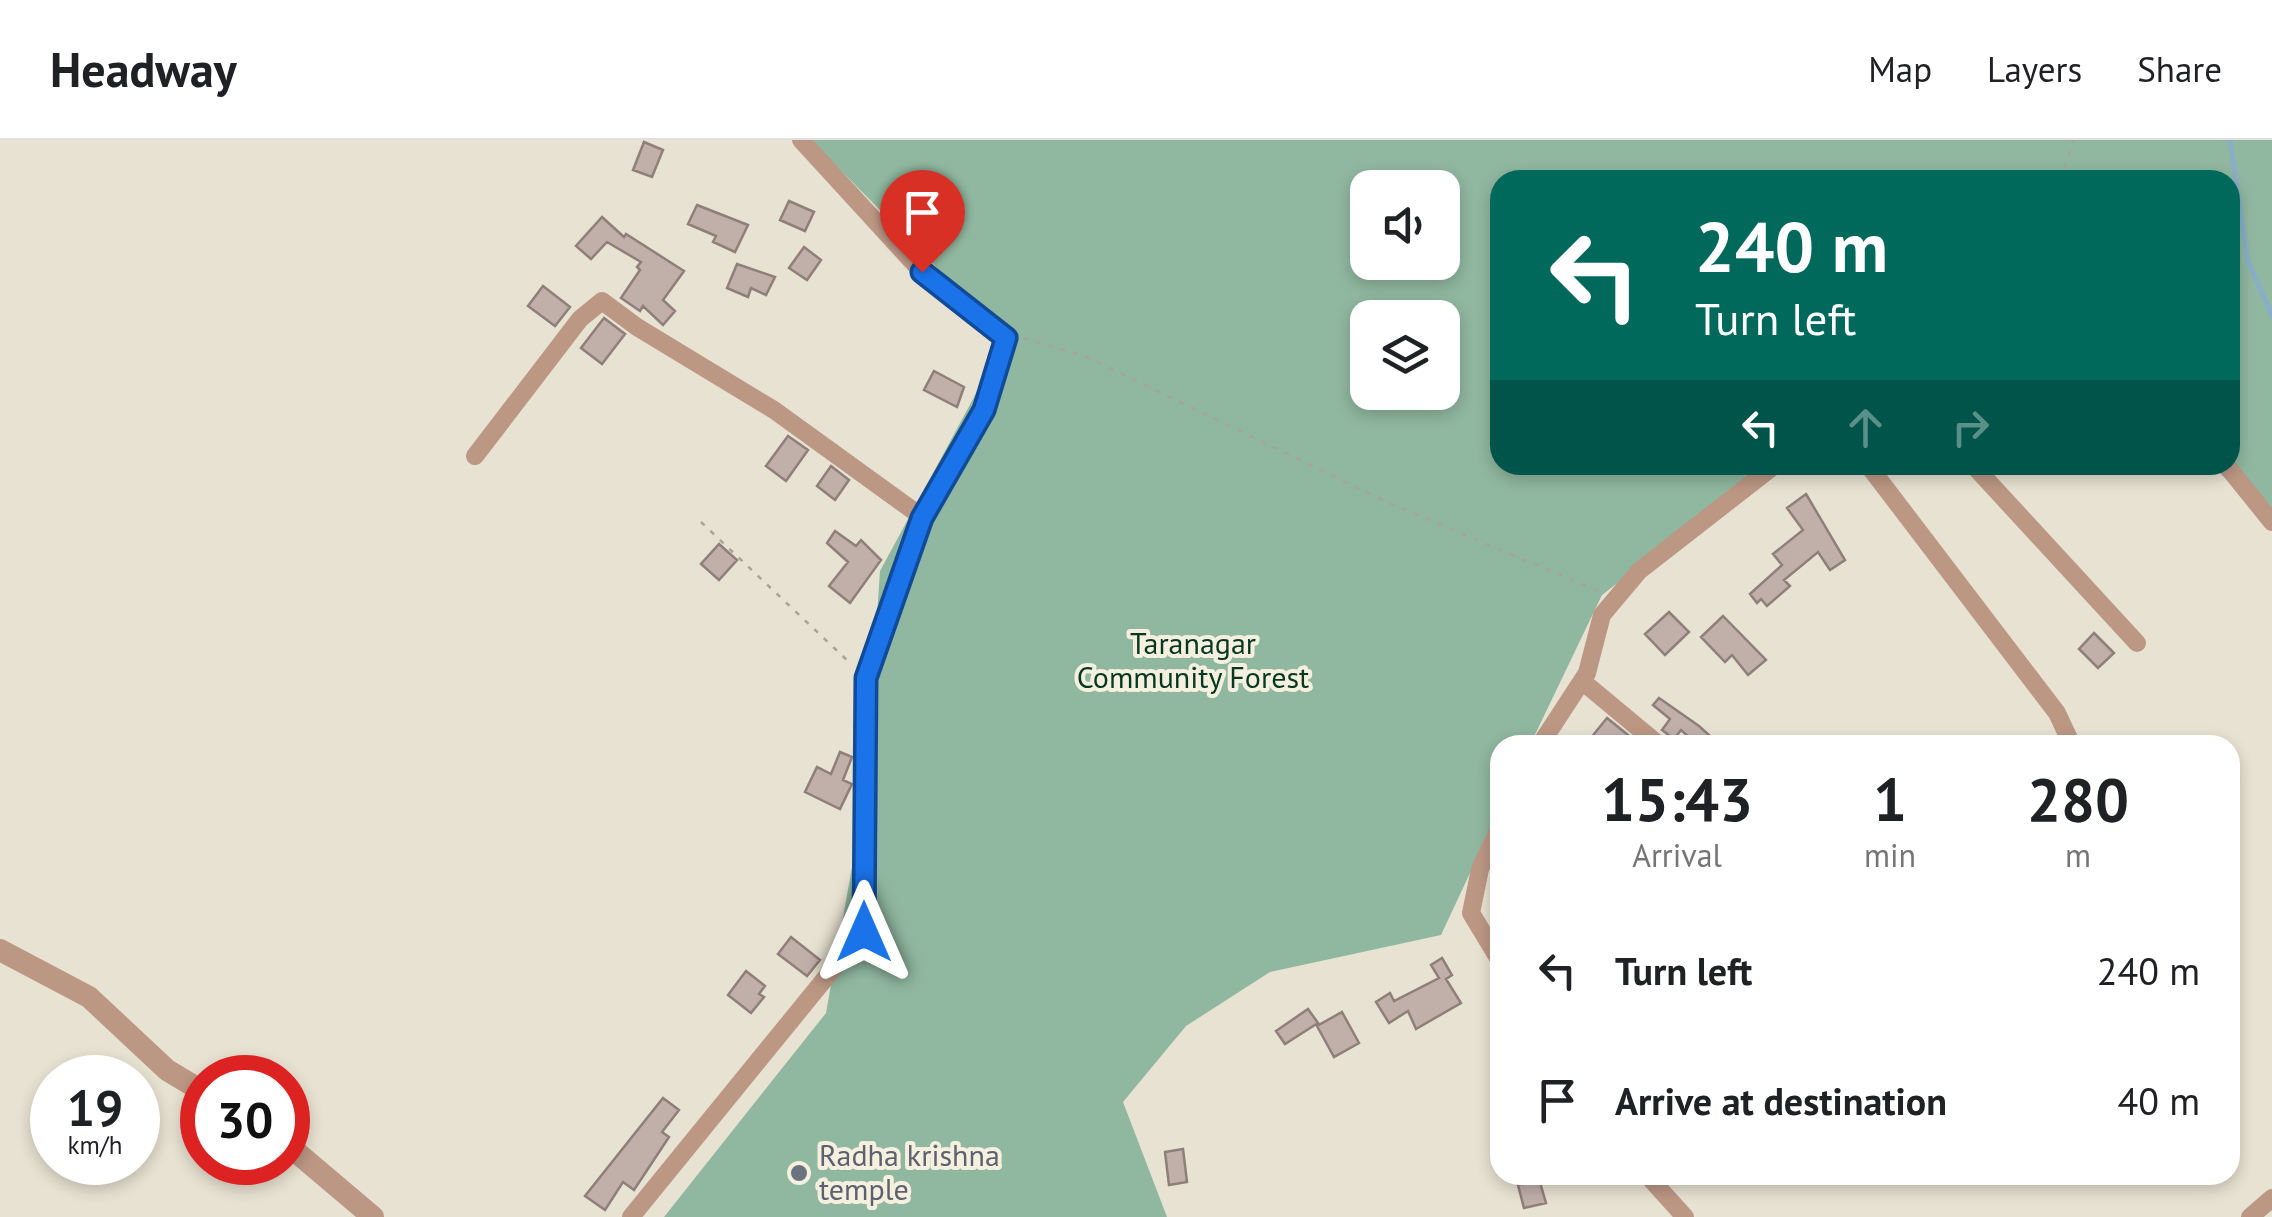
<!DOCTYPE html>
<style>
:root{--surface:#fff;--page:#f2f2f2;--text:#202124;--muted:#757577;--line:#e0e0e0}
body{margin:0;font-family:"PT Sans",sans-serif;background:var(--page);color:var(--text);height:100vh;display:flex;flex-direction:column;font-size:38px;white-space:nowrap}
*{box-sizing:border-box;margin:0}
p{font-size:32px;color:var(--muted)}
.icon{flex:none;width:55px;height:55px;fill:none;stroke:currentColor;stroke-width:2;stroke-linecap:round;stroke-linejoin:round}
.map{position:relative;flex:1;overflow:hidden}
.sheet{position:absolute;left:1490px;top:595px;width:750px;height:450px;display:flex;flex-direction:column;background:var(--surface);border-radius:30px;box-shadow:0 5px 15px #0003}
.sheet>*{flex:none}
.hud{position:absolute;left:1490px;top:30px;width:750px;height:305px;border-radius:30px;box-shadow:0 5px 15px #0003;background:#00695c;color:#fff;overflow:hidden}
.buttons{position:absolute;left:1350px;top:30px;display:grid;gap:20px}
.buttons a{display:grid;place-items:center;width:110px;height:110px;border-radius:20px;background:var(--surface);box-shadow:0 5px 15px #0003;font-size:50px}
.speed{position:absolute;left:30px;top:915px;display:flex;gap:20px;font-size:50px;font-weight:700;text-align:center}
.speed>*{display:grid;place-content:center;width:130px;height:130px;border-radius:50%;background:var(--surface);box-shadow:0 5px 15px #0003;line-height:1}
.speed small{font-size:25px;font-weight:400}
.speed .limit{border:15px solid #d22;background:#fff;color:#111}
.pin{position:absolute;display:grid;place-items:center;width:85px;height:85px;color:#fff;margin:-102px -42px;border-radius:50% 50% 50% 0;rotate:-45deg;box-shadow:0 0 10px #0007}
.pin .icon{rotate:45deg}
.me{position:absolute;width:110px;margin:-55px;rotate:0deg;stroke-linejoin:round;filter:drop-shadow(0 0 8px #0008)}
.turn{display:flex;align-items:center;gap:35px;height:210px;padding:0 40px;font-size:45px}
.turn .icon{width:130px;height:130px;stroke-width:2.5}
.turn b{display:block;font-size:70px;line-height:85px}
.lanes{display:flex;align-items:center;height:95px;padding:0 40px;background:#0003;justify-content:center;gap:50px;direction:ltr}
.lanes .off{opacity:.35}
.eta{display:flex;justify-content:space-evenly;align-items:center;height:170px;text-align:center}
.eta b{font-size:60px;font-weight:800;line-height:70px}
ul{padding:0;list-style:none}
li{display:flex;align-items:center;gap:30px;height:130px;padding:0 40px}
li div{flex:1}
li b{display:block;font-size:38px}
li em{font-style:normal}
header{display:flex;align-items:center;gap:60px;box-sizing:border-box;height:140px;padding:0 50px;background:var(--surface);border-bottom:2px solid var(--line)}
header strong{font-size:48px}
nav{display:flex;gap:55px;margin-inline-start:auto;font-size:35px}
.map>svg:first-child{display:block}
.forest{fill:#90b79f;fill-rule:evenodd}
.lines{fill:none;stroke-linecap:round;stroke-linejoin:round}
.stream{stroke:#89aec7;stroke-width:5}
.building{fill:#c1afaa;stroke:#8f7f7a;stroke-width:2.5}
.path{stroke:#a9a497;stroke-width:2.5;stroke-dasharray:5 8;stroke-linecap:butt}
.minor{stroke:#bc9784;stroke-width:18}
.tertiary{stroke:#bc9784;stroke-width:22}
.route-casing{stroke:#114b97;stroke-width:25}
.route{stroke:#1a73e8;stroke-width:18}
.worship-dot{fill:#6b7280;stroke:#f5efdf;stroke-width:4}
.labels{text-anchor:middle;stroke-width:8;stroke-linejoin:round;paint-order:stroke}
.park-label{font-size:30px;fill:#043820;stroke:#f5efdf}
.worship-label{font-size:30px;fill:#5b616d;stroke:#f5efdf;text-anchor:start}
</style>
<header>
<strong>Headway</strong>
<nav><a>Map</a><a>Layers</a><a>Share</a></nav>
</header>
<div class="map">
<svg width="2272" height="1077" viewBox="0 0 2272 1077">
<rect width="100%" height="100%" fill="#e8e2d2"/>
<!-- forest -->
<path class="forest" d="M811,0H2272V384L2212,325H2230V40H1500V325H1770L1602,455L1530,605H1500V669L1441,795L1270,832L1186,886L1123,962L1167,1077H664L826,873L865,654L880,431L1006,198ZM1368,48H1442V122H1368ZM1368,178H1442V252H1368Z"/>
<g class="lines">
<!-- stream -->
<path class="stream" d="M2230,0L2248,121L2272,176"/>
</g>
<!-- building -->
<path class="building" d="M644,2L663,10L652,37L633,30Z
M789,61L814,72L805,91L780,80Z
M697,65L748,85L735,112L713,102L716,96L688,84Z
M602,77L624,97L626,94L684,131L663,160L675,171L663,185L643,166L640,171L621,158L640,130L637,127L641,122L607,102L591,119L576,106Z
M804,107L821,120L807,140L789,128Z
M737,124L775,137L766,155L751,148L748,157L727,148Z
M543,146L570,167L555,186L528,166Z
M604,178L625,194L602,224L581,208Z
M934,231L964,247L957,267L924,250Z
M788,296L808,310L786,341L766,326Z
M831,326L849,340L835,360L817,346Z
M1806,354L1845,420L1830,430L1818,412L1784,440L1790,446L1767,466L1761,459L1757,463L1750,454L1782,425L1773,414L1803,390L1787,368Z
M835,391L856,406L861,400L881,420L850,463L829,446L848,422L827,403Z
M719,404L737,420L719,440L701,424Z
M1669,472L1689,492L1665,515L1645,494Z
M1723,476L1766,520L1748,535L1732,515L1725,522L1701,497Z
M2094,493L2114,513L2098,528L2079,509Z
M1659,558L1699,586L1720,605H1698L1681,590L1674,599L1662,590L1670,579L1653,565Z
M1607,578L1628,595L1620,605H1598L1590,599Z
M840,612L852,617L843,640L852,644L840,669L805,652L817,627L831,634Z
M791,797L820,820L807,836L778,814Z
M1442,818L1452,835L1446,839L1461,863L1416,889L1408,871L1389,883L1376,862L1390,853L1394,861L1439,838L1431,825Z
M746,831L765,846L759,854L764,857L751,873L728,855Z
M1308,869L1318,883L1285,904L1276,891Z
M1342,872L1359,903L1334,917L1317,886Z
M663,958L679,970L662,992L669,997L634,1050L623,1042L605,1070L585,1056Z
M1183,1009L1187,1042L1169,1045L1165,1012Z
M1539,1039L1546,1063L1524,1068L1518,1045Z"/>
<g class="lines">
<!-- path -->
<path class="path" d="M2060,40L2074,0
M1023,198L1087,217L1389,363L1601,452
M701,382L850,523"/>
<!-- minor -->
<path class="minor" d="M475,316L580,179L602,161L637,187L774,270L922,377
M1868,325L2057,573L2072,605
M1973,325L2137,503
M2226,325L2272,382
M1582,541L1659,605
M1540,605L1587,533L1602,475L1639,431L1775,325
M1500,687L1480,729L1471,773L1500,821
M1647,1035L1685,1077
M631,1077L863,792L865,538L922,377L984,269L1006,198L922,132L801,0
M2250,1077L2272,1058"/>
<!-- tertiary -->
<path class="tertiary" d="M0,810L89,857L167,930L202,951
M288,1005L373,1077"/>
</g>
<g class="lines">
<!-- route casing -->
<g class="route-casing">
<path id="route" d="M864,792L866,538L922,378L984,270L1006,198L922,132"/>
</g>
<!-- route -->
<use href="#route" class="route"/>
</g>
<!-- markers -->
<circle class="worship-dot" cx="799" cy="1033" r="10"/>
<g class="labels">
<!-- park labels -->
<g class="park-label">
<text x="1193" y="514">Taranagar<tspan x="1193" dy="34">Community Forest</tspan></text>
</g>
<!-- worship labels -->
<g class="worship-label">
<text x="819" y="1026">Radha krishna<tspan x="819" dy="34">temple</tspan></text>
</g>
</g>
</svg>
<div class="buttons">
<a><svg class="icon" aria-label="sound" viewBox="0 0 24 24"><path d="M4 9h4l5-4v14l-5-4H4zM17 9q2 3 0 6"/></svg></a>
<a><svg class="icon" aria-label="layers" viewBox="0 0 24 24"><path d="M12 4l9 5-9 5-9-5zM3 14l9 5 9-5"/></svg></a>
</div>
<div class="speed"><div>19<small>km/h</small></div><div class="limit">30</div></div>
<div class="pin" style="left:922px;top:132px;background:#d93025"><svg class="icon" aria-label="arrive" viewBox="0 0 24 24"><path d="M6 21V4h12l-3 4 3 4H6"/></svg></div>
<svg class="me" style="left:864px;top:792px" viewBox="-20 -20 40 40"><path d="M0-17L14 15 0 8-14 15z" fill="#1a73e8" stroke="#fff" stroke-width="4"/></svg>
<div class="hud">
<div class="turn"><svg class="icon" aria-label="left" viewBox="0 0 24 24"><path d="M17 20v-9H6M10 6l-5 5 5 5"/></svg><div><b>240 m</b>Turn left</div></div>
<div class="lanes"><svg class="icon" aria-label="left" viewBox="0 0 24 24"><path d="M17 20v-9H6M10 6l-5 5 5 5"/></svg><svg class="icon off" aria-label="ahead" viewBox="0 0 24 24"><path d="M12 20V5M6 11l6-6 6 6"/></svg><svg class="icon off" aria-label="right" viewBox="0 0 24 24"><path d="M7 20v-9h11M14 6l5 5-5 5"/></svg></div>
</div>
<section class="sheet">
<div class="eta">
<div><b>15:43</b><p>Arrival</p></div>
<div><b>1</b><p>min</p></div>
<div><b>280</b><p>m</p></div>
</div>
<ul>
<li><svg class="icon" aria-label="left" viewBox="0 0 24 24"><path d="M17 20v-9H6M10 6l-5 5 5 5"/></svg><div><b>Turn left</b></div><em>240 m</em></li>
<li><svg class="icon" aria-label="arrive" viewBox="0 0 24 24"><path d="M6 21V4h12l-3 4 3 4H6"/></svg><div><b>Arrive at destination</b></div><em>40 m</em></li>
</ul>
</section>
</div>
